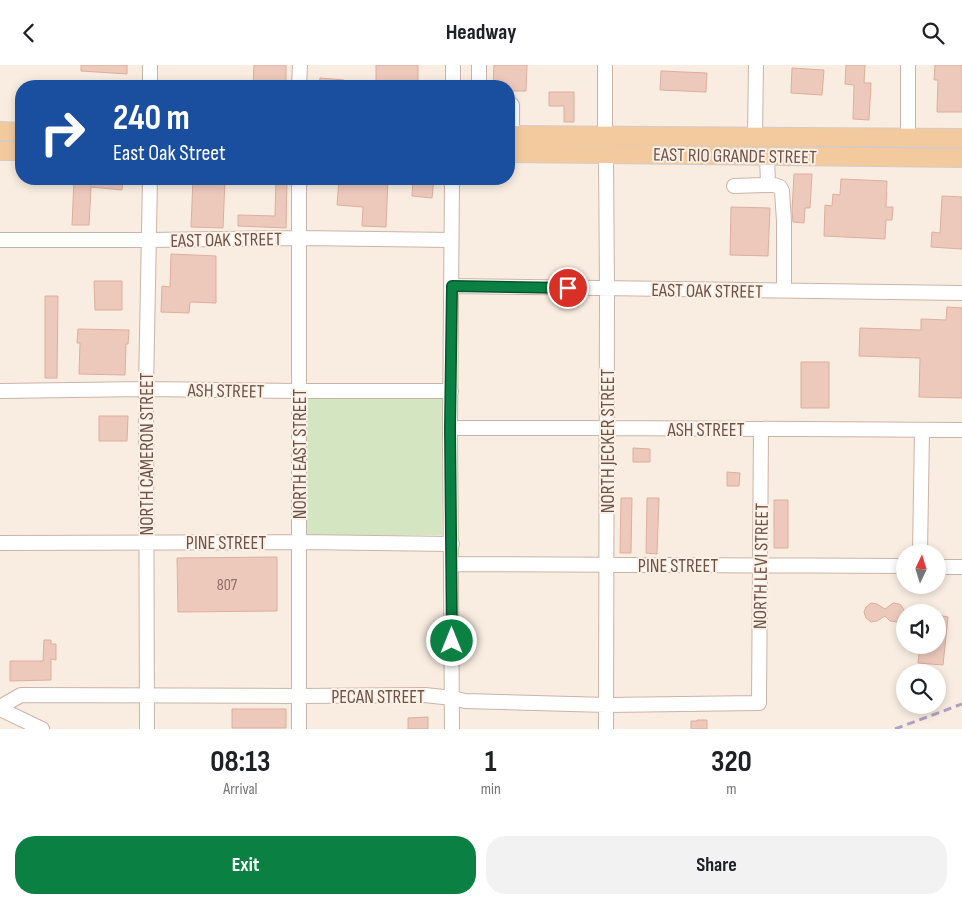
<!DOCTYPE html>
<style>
:root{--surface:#fff;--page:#f2f2f2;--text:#202124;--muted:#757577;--accent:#0b8043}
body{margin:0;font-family:"Sofia Sans Condensed",sans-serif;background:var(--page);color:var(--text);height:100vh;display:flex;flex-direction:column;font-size:19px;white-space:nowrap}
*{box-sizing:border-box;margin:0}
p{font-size:16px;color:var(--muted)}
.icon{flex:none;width:28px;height:28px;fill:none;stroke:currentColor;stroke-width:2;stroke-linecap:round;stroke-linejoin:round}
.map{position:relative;height:664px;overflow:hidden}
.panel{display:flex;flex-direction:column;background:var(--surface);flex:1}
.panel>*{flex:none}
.top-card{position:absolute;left:15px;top:15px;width:500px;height:105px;border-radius:20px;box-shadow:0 2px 8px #0003;background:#1a4fa0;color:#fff;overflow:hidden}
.needle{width:32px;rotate:4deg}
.buttons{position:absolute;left:896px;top:479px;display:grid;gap:10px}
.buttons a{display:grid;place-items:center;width:50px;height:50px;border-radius:50%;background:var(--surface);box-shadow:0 2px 8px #0003;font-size:25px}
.pin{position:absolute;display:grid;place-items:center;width:42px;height:42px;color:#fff;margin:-21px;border:2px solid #fff;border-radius:50%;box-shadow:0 1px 5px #0007}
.me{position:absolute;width:55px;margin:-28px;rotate:0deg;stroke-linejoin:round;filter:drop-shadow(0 0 4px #0008)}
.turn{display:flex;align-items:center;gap:18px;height:105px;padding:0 15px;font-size:22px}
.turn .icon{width:65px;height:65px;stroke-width:2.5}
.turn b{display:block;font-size:35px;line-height:42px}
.eta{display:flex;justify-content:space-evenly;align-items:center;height:85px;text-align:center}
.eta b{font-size:30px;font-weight:700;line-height:35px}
.action{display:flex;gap:10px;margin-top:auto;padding:10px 15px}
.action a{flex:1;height:58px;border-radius:20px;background:var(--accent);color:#fff;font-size:20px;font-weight:700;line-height:58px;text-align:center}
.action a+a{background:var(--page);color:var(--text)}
header{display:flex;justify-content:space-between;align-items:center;height:65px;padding:0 15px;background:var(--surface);font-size:22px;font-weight:700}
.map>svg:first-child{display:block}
.green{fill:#d4e5c1}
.building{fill:#ecc9bb;stroke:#ddae9d}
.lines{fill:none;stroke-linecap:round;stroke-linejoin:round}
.minor-casing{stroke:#c9b4a9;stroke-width:16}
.major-casing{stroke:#d4cbc9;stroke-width:20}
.minor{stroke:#fff;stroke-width:14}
.major{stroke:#f3ca9e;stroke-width:18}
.rail{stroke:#afa1c1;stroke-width:3;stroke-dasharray:8 5;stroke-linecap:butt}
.route-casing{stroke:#07532c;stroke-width:12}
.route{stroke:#0b8043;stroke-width:9}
.labels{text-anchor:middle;stroke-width:4;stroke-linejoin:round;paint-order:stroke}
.number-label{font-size:16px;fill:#8e7066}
.street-label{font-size:19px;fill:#6e534a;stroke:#fdf1e6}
</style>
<header><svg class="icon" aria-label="back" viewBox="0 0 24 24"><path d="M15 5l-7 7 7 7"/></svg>Headway<svg class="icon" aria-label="search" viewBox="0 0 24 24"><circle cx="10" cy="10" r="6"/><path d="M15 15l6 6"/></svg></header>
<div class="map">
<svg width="962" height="664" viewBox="0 0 962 664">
<rect width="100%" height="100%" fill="#f9ede1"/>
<!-- green -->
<path class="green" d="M307,333L443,334L442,470H306Z"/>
<!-- building -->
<path class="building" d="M81,0H127V9L81,6Z
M254,0H286V21H253Z
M376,0H418V21H376Z
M494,0H527L526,26H509V21H493Z
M846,0H865L864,18H871L869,55L853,54L854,20L845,19Z
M935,0H962V47H937L938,15H934Z
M792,3L824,5L822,30L791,28Z
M661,6L707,8L706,27L660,25Z
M320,13L344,15V21H319Z
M549,27H574V57H564V41H549Z
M794,109H812L810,143H805L804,158L793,157L792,146Z
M74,114H123L122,125L91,122L89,160H72Z
M193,114H225L223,163L191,162Z
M276,114H287L286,163L238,161V150L275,151Z
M339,114H388L386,162L362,161L363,142L337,140Z
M413,114H434L432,133L412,131Z
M841,114L887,116L886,142H893L892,155H886L885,174L824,171L825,140L832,141L833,129L840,130Z
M942,131L962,132V184L931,182L932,167L940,168Z
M731,142L770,143L768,191L730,190Z
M171,189L216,191V238L190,237L189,248L161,247L162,221L170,222Z
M94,216H122V245H95Z
M45,231H58L57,313H45Z
M947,242L962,243V333L919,332L920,293L859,291L860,263L921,265V254L946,255Z
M78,264L129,265L128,279H126L125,310L79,309L80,278H77Z
M801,297H829V343H801Z
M99,351H128L127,376H99Z
M633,383L650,384V397H633Z
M727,407L740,408L739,421H727Z
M621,433H632L631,488H620Z
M647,433H659L657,489L646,488Z
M774,435H788V483H774Z
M277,492V546L178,547L177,493Z
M871,538L877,539L885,544L893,538L899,539L901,540L904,545V551L900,556L897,557L890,556L885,551L877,556L871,557L866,553L864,547L866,542Z
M938,550L948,552L943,600L918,598L920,580H938Z
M44,575H51V579H56V595L51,594V615L10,616V596H43Z
M232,644H286V663H232Z
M428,652V664H408V653Z
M697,655H707V664H691V656H697Z"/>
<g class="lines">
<!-- minor casing -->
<g class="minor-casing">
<path id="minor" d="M150,0V21
M605,0V71
M908,0V73
M299,21L300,0
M453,21V0
M479,21V0
M512,70V40
M755,72L756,0
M299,114V664
M452,114L450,363L452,664
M768,120H774L780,122L782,126L784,156V225
M734,121L768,120L767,90
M0,175H148L300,173L451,175
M451,221L962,228
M0,326L146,324L299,326H451
M450,363H607L962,365
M0,478L299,477L452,479
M920,488L922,365
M451,499L905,501
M938,502H962
M0,642L21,630L300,631L425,630L452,633L465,636L607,640L759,638L761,364
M0,644L42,664
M147,664L146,324L150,114
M606,664L607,223L606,89"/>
</g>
<!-- major casing -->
<g class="major-casing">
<path id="major" d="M0,66L21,67
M509,70L962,73
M0,86H21
M509,88L962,93"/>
</g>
<!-- minor -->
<use href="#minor" class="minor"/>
<!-- major -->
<use href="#major" class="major"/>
<!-- rail -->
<path class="rail" d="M895,664L962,639"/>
</g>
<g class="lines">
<!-- route casing -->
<g class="route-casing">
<path id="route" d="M452,576L450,363L452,221L568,223"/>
</g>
<!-- route -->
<use href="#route" class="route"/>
</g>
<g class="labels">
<!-- number labels -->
<g class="number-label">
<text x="227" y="525">807</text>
</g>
<!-- street labels -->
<g class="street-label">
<text transform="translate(735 90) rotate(1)" y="7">EAST RIO GRANDE STREET</text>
<text transform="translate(226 174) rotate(-1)" y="7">EAST OAK STREET</text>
<text transform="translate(707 225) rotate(1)" y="7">EAST OAK STREET</text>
<text transform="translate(226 325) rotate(1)" y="7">ASH STREET</text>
<text x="706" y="371">ASH STREET</text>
<text transform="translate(607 376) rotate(-90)" y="7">NORTH JECKER STREET</text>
<text transform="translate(146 389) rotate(-90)" y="7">NORTH CAMERON STREET</text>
<text transform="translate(299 389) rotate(-90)" y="7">NORTH EAST STREET</text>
<text x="226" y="484">PINE STREET</text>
<text x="678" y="507">PINE STREET</text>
<text transform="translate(760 501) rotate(-89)" y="7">NORTH LEVI STREET</text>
<text x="378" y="638">PECAN STREET</text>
</g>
</g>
</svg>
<div class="buttons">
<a><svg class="needle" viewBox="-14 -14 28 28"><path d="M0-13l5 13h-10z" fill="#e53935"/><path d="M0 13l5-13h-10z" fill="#757577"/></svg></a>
<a><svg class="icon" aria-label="sound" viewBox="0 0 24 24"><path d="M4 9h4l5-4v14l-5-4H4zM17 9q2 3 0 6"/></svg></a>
<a><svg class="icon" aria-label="search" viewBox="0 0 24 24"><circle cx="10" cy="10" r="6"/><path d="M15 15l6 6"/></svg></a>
</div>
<div class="pin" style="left:568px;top:223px;background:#d93025"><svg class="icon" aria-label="arrive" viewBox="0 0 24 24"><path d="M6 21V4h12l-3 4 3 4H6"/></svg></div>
<svg class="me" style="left:452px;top:576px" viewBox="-20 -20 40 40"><circle r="17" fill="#0b8043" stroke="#fff" stroke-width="3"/><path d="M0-11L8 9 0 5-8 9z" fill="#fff"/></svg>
<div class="top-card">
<div class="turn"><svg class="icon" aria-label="right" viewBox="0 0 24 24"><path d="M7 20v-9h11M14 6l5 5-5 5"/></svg><div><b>240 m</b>East Oak Street</div></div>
</div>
</div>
<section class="panel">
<div class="eta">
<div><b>08:13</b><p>Arrival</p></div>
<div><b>1</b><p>min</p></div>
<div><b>320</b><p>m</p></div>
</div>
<div class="action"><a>Exit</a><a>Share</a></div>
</section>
